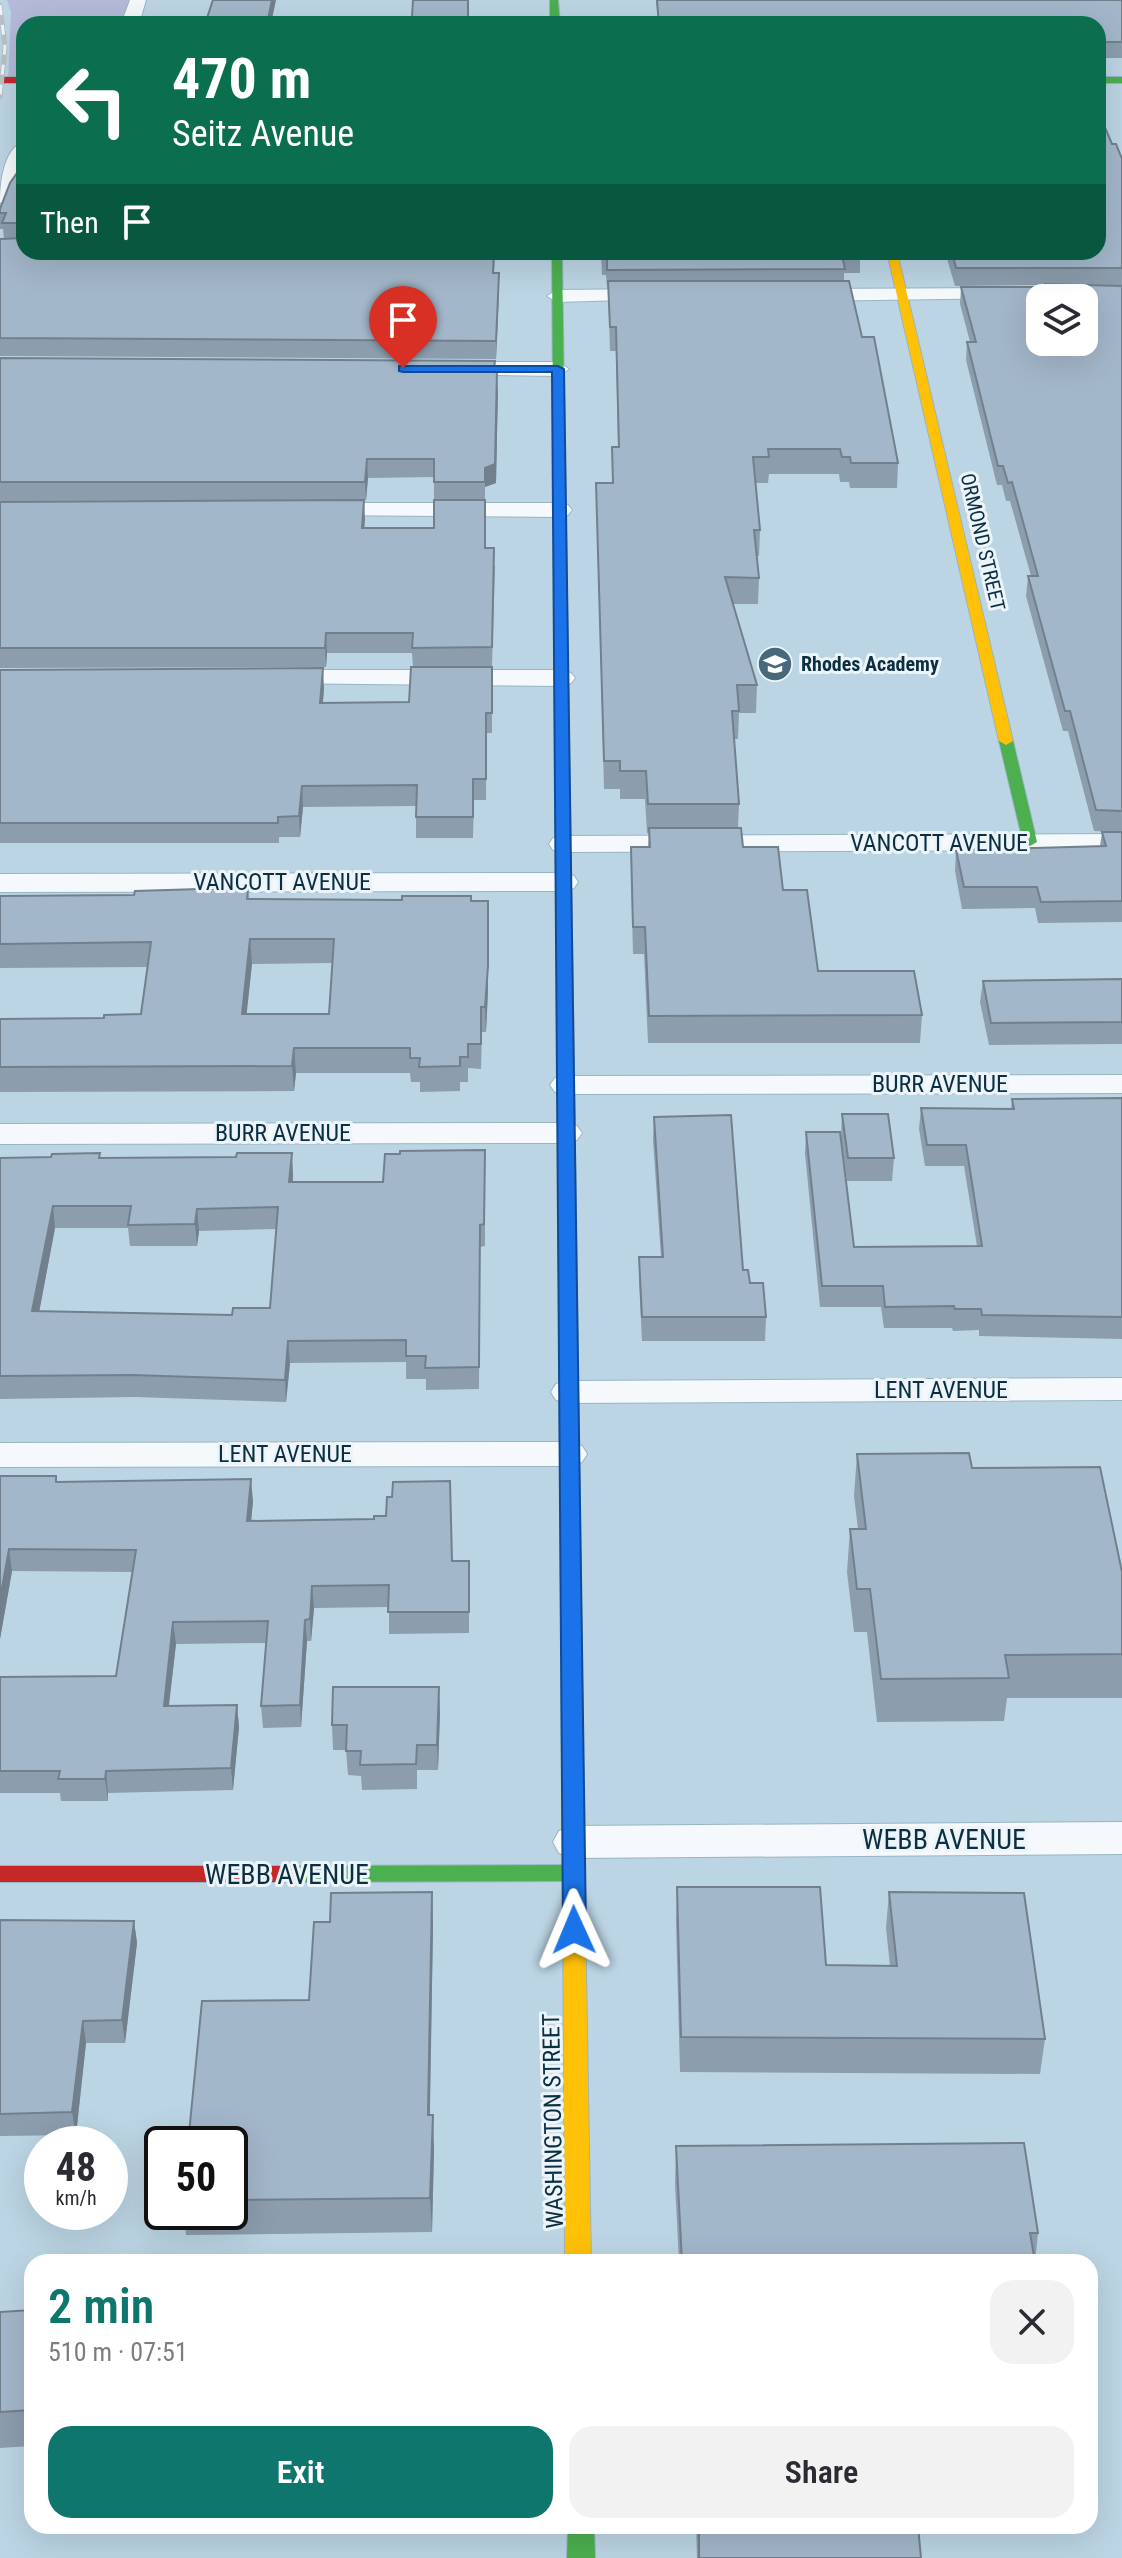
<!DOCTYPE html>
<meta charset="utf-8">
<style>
:root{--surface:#fff;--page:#f2f2f3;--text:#2b2b33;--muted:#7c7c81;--accent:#0f766e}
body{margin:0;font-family:"Roboto Condensed",sans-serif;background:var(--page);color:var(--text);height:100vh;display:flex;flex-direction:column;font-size:30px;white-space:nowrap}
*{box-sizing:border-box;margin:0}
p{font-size:26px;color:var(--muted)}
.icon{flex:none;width:44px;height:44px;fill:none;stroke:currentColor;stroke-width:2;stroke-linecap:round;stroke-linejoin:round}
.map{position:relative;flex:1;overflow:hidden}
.details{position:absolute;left:24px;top:2254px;width:1074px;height:280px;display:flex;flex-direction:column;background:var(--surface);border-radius:24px;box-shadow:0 8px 32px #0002}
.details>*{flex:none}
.top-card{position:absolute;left:16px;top:16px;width:1090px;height:244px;border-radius:24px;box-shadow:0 8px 32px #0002;background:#0b6e4f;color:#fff;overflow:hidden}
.tools{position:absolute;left:1026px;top:284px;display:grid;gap:16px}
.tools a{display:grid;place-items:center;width:72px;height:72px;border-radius:16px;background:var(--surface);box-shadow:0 8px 32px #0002;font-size:40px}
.speed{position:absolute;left:24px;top:2126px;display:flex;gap:16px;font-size:40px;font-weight:700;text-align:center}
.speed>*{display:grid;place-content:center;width:104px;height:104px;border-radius:50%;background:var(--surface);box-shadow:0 8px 32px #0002;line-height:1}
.speed small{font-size:20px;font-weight:400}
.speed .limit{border:4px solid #111;border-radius:12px;background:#fff;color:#111}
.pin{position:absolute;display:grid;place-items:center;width:68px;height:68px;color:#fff;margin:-82px -34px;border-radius:50% 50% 50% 0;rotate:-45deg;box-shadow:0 0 8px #0007}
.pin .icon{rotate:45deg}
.me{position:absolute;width:88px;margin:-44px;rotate:359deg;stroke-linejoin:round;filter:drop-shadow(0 0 6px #0008)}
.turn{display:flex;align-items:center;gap:28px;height:168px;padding:0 24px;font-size:36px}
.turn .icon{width:104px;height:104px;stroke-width:2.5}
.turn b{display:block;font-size:56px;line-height:68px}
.then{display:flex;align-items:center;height:76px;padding:0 24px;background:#0003;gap:16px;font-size:30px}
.round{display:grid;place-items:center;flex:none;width:84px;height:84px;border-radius:24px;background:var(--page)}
.summary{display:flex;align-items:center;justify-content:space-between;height:136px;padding:0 24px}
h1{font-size:48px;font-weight:600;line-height:60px;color:var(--accent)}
.primary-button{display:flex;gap:16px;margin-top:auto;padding:16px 24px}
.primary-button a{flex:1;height:92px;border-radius:24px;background:var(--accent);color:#fff;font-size:32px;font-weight:600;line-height:92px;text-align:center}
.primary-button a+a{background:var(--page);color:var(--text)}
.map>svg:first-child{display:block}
.green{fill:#b4bad8}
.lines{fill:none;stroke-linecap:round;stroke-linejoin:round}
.street-casing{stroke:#99b4c5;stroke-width:2}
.fast-casing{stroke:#99b4c5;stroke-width:2}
.slow-casing{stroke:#99b4c5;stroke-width:2}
.jam-casing{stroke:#99b4c5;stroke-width:2}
.street{fill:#f5f9fb;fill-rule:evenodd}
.fast{fill:#4caf50;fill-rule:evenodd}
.slow{fill:#ffc107;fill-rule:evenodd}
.jam{fill:#c62828;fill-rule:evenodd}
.rail-casing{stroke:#b9c1c6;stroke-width:5}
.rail{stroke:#edf4f9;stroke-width:3;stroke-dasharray:10;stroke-linecap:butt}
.wall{fill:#8c9dae;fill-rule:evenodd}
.shaded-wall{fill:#72808d}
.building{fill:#a3b7ca;stroke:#72808d;stroke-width:2;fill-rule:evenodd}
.route{fill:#1a73e8;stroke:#114b97;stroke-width:2}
.labels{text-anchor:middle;stroke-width:6;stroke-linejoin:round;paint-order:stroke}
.far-street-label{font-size:20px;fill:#0a2f42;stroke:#edf4f9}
.far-poi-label{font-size:20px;font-weight:bold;fill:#0a2f42;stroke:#edf4f9;text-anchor:start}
.street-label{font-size:24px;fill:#0a2f42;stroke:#edf4f9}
.near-street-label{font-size:28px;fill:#0a2f42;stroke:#edf4f9}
</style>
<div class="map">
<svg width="1122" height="2558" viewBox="0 0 1122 2558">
<rect width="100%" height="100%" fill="#bcd5e4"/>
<!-- green -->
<path class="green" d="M7,0H130L134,13L130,24H24V81H8L11,12Z"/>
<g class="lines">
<!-- street casing -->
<g class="street-casing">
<path id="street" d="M130,0H146L139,24H121Z
M24,142C24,160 22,197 0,203C0,185 3,148 24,142Z
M1005,288L1012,290L1015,294L1012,298L806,301L796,295L806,289Z
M653,289L660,291L663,295L660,299L557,302L547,296L557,290Z
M448,362H558L569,369L558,376L440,374L437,369Z
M320,503H560L568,505L572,510L568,515L560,517L312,515L308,510L312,505Z
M276,670H562L571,673L575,678L571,683L562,686L267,683L263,678L267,673Z
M1122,834V850L563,852L553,850L549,844L553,838L563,836Z
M564,873L574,876L578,882L574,888L564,891L0,892V874Z
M1122,1075V1093L566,1094L555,1092L550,1085L555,1078L566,1076Z
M566,1123L577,1126L582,1133L577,1140L566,1143L0,1144V1124Z
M1122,1378V1400L569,1403L556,1400L551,1392L556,1384L569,1381Z
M569,1442L582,1446L587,1454L582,1462L569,1466L0,1467V1443Z
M1122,1822V1854L574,1858L559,1853L553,1842L559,1831L574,1826Z"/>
</g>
<!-- fast casing -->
<g class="fast-casing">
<path id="fast" d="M550,0H558L560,24H550Z
M1098,77H1122V83H1098Z
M552,252H562L569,741L562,745L555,741Z
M1006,737L1013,741L1037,842L1030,846L1023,842L999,741Z
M565,997L573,1002L581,1600L578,1605H564L561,1600L557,1002Z
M574,1865L582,1867L585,1873L582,1879L574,1881L286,1882L278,1880L275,1874L278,1868L286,1866Z
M568,2526H594L595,2558H567Z"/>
</g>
<!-- slow casing -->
<g class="slow-casing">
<path id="slow" d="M887,252H897L1013,741L1006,745L999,741Z
M562,737L569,741L573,1002L565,1007L557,1002L555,741Z
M574,1901L582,1904L585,1910L591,2262H565L563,1910L566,1904Z"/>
</g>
<!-- jam casing -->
<g class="jam-casing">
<path id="jam" d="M0,77H24V83H0Z
M571,1593L578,1595L581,1600L585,1910L582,1916L574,1919L566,1916L563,1910L561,1600L564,1595Z
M0,1866H286L294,1868L297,1874L294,1880L286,1882H0Z"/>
</g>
<!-- street -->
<use href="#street" class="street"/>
<!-- fast -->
<use href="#fast" class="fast"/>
<!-- slow -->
<use href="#slow" class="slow"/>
<!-- jam -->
<use href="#jam" class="jam"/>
<!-- rail casing -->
<g class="rail-casing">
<path id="rail" d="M0,5L5,47L0,97"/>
</g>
<!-- rail -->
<use href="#rail" class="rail"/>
</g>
<!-- wall -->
<path class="wall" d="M656,0H1122V58H1098V24H658Z
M1101,125L1112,144L1122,159V832L1094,831L1068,731H1063L1026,596L1028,576H1031L1010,501H1006L1002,485H997L966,360L967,342H970L960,304L961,287H1042L1043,285L955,286L945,252H1098Z
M24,170V252H495L494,273L499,290L496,359L0,356V239H4L3,229H0V209Z
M601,252H860V273H844V281L862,337L898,463L897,488H850L849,482H840L839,474H769L768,483H755L760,530L759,556H757L759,578L758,604H733L757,685L756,713H739L738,739H734L739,804L738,828L743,847L783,890L818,971L922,1015L920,1043H648L644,954H633L631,874V847H648L649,833H647L645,799H620V789H604L596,483H612V447H618L616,351H610L608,287H607L606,275H602Z
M0,358L495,369L498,387L496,483L485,487V548L495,567L492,667V733H486V800H474L473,838H416V806L303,807L300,837H279V843H0V670L324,688L323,703L409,702L413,667L412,653H327L326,667L0,668V502L360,500L0,501ZM434,477V528H364V500H366L368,478Z
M1102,832H1122V922L1038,923L1035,908L962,909L955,871L956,850L1100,846Z
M248,889L249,899L471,901L488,991L486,1032H482L481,1069L468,1068V1082H460V1091L420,1092V1082H411L410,1073H296L294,1091L0,1092V1019L104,1018L141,1014L147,967L0,968V896L134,895ZM332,963L329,1014H246L252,964Z
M1122,979V1044L989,1045L980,1002L983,981Z
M1122,1098V1339L979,1336V1330L953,1331L952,1328H884L881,1307H820L805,1153L806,1132L854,1247L977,1246L964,1166H925L919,1129L921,1108L1011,1109L1012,1099Z
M842,1114L894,1158L892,1181H847L841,1137Z
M654,1117L750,1283L766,1317L765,1341H642L639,1280V1257H661L653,1140Z
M485,1150V1246L480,1247L479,1389L426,1390V1379H406V1362L290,1363L286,1402L135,1397L0,1399V1158L51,1157L100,1153V1158L293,1174V1182H383ZM55,1228H128L130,1246H197L199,1231L277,1229L270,1308L232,1315L39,1312Z
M857,1454L972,1468L1122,1572V1698H1007L1004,1721L877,1722L867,1632H854L847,1572L850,1529H858L854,1496Z
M0,1476L253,1501L251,1521L452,1561H469V1633L389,1634V1607L314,1608L311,1641H307L301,1727L263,1728L261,1706L266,1643L176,1644L169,1706L237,1705L239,1727L233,1790L108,1793V1801H61L60,1793H0V1677L116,1676L132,1572L12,1571L0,1639Z
M440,1712L438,1770H417V1789L362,1790L361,1776L348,1775L346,1750H333L332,1725Z
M677,1887L826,1965L890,1966L886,1928L889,1892L1045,2039L1040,2074L680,2072L676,1922Z
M432,1892L433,1926L430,2115L434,2149L432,2232L186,2235L184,2212H230V2144L309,2000L330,1922Z
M0,1920L134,1921L137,1943L125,2043H86L76,2135L0,2136Z
M676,2146L1038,2233L1035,2262H679L675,2184Z
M32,2310V2446L0,2448V2312Z
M696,2526H918L921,2558H697Z"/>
<!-- shaded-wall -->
<path class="shaded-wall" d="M272,0H276L271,24H267Z
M499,273V290L496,359V341Z
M498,387L496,483L485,487V500V468Z
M367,459L368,478L366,500L365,482Z
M364,500L365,519L363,547L362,528Z
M326,633L327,653L326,667L325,648Z
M323,668L324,688L321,723L320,703Z
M302,786L303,807L300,837L299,816Z
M488,901V991L486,1032L485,1007Z
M250,939L252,964L244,1039L242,1014Z
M294,1048L296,1073L294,1091L292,1066Z
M292,1153L293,1174L291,1204L289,1182Z
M53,1206L55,1228L35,1334L32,1311Z
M197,1209L199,1231L197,1246L195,1224Z
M288,1341L290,1363L286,1402L285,1380Z
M251,1479L253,1501L249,1543L247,1521Z
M9,1549L12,1571L0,1639V1599Z
M312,1586L314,1608L311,1641L310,1619Z
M305,1620L307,1641L301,1727L300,1705Z
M173,1622L176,1644L166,1728L164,1706Z
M439,1687L440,1712L438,1770L437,1745Z
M237,1705L239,1727L233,1790L231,1768Z
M106,1771L108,1793V1801L105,1779Z
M432,1892L433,1926L429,2149L428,2115Z
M134,1921L137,1943L125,2043L122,2020Z
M83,2021L86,2043L76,2135L72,2112Z
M433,2115L434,2149L432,2232L430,2198Z"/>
<!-- building -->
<path class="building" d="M213,0H272L267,24H205Z
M413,0H468V24H334L397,23L398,17H412Z
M657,0H1122V42H1098V24H659Z
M1098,117L1101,125H1104L1112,144H1116L1122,159V268H956L952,252H1098Z
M19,170H24V228L22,223H2L6,213H0V209L10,183Z
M24,238V252H494L493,273H499L496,341L0,338V239Z
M602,252H860L861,256H842L845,269L607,270V258H603Z
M608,281H849L862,337H874L898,463H851L850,457H842L840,449H768L769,457H753L760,530H754L759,578L725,577L757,685H737L739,711H732L739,804H648L646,771H620V761H604L596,483H613L612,447H619L616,327H610Z
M1045,284L1122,286V811L1096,810L1070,711H1065L1028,576H1038L1012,482L1008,483L1003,466H998L967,342H976L961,287H1042ZM1040,298H1084V342H1040Z
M0,358L495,361L494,369H497L495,464L485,468V482H434V459H367L365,482H0Z
M364,500L362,528H434V500H485V548H494L492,647L412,648L413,633H326L325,648H0V502Z
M411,667H492V713H486V779H473V817H416L417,785L302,786L299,816L278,817V823H0V670L323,668L320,703L409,702Z
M649,828H741L743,847H778L783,890H807L818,971H914L922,1015L649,1016L645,927H633L631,847H650Z
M1102,832H1122V901L1041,902L1037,887H964L956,850L1106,846Z
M200,889H248L247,899L402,900V896H471V901H488V966L485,1007H481V1044H468V1057H460V1066L419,1067L420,1058H410V1048H294L292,1066L0,1067V1019L104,1018V1015L141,1014L151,942L0,944V896L134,895L135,891ZM250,939H334L329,1014H242Z
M1122,979V1022L991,1023L983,981Z
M1122,1098V1317L982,1315L981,1309H955L954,1306L885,1307L883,1286H822L806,1132H840L854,1247L982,1246L966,1145H927L921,1108L1014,1109L1012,1099Z
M842,1114H888L894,1158H848Z
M731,1115L743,1270H748L750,1283H763L766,1317H642L639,1257H663L654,1117Z
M485,1150L484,1224L480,1225L479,1367L425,1368L426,1356H406V1340L288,1341L285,1380L132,1375L0,1376V1158L51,1157L52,1154L100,1153L99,1158L236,1157L237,1153H292L289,1182H383L385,1154H400V1151ZM53,1206H131L128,1225L195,1224L197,1209L278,1207L270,1308H233L232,1315L32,1311Z
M969,1453L972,1468L1100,1467L1122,1572V1654L1005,1655L1009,1678L881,1679L870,1589H857L850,1529H866L857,1454Z
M0,1476H56V1482L251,1479L247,1521L374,1519V1516H386L387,1497H392L393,1482L450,1481L452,1561H469V1612H388L389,1585L312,1586L310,1619L305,1620L300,1705L261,1706L268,1621L173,1622L164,1706L237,1705L231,1768L106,1771L105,1779H58L60,1771H0V1677L116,1676L136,1550L9,1549L0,1599Z
M333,1687H439L437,1745H417L416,1764L360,1765L361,1751H346L347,1725H332Z
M677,1887H820L826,1965L897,1966L889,1892L1024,1893L1045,2039L681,2037Z
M432,1892L428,2115H433L430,2198L230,2200V2144H188L202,2001L309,2000L314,1922H330L331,1893Z
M0,1920L134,1921L122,2020L83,2021L72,2112L0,2114Z
M1024,2143L1038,2233H1030L1035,2262H682L676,2146Z
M32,2310V2410L0,2412V2312Z
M699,2526H918L921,2558H699Z"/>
<!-- route -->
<path class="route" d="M399,366H558L564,369L586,1930L582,1937L574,1939L566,1937L563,1930L552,372H403L399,371Z"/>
<!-- icons -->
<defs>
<g id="school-disc" transform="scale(1.8)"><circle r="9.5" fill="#48697b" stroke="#edf4f9"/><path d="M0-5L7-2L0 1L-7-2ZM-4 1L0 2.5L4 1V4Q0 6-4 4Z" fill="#fff"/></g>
</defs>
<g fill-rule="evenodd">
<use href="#school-disc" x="775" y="664"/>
</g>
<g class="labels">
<!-- far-street labels -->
<g class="far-street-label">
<text transform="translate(983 542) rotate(77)" y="7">ORMOND STREET</text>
</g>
<!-- far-poi labels -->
<g class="far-poi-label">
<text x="801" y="671">Rhodes Academy</text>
</g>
<!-- street labels -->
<g class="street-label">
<text x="939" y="851">VANCOTT AVENUE</text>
<text x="282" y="890">VANCOTT AVENUE</text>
<text x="940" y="1092">BURR AVENUE</text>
<text x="283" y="1141">BURR AVENUE</text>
<text x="941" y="1398">LENT AVENUE</text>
<text x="285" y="1462">LENT AVENUE</text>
<text transform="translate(553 2121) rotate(-91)" y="8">WASHINGTON STREET</text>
</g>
<!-- near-street labels -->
<g class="near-street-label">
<text x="944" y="1849">WEBB AVENUE</text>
<text x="287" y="1884">WEBB AVENUE</text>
</g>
</g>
</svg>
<div class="tools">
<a><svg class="icon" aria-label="layers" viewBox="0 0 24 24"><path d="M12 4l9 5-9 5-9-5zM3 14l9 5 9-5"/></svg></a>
</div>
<div class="speed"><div>48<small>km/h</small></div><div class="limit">50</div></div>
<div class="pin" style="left:403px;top:368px;background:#d93025"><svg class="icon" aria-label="arrive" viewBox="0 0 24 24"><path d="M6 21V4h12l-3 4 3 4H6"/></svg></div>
<svg class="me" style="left:574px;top:1930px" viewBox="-20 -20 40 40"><path d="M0-17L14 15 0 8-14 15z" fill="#1a73e8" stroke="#fff" stroke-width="4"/></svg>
<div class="top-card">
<div class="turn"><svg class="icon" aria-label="left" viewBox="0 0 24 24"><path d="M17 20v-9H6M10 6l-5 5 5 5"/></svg><div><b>470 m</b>Seitz Avenue</div></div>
<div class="then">Then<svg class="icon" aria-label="arrive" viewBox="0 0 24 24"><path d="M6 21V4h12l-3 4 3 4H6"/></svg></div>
</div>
<section class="details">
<div class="summary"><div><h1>2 min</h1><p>510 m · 07:51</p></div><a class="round"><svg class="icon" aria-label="close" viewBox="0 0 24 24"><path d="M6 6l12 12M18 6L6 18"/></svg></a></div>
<div class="primary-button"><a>Exit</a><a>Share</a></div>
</section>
</div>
